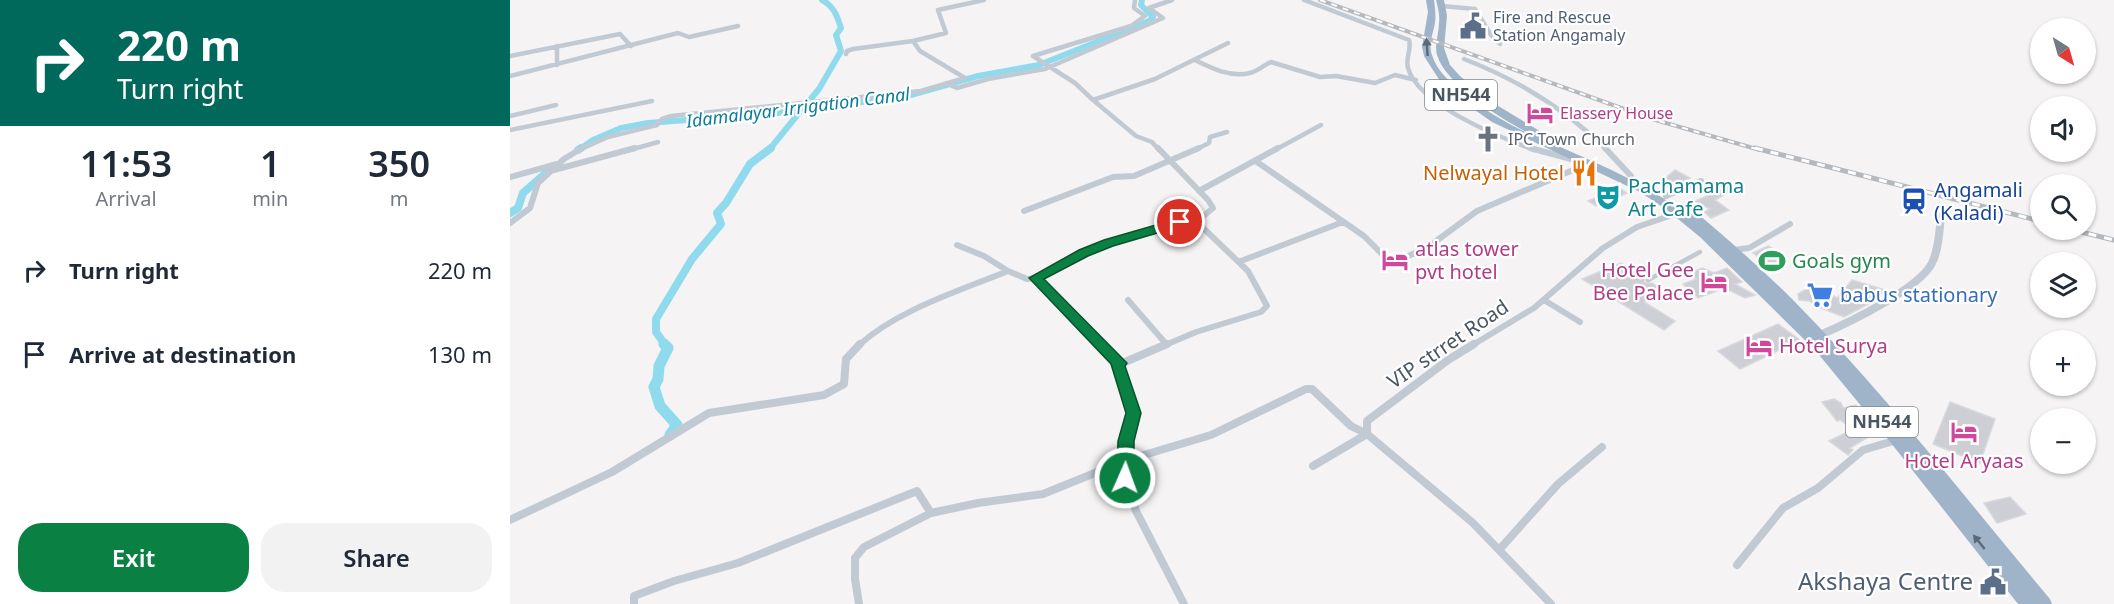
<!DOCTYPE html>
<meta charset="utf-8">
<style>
:root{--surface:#fff;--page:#f2f2f3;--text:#1f2937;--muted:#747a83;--accent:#0b8043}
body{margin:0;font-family:"Noto Sans",sans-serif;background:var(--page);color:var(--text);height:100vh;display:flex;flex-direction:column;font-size:22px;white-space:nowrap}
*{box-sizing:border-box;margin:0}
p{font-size:20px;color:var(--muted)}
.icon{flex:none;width:33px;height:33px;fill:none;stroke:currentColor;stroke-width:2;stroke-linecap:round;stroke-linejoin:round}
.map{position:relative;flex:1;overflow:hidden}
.details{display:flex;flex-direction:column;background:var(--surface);width:510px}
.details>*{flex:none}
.banner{background:#00695c;color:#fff;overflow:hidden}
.needle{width:39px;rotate:143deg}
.tools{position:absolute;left:1520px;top:18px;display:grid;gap:12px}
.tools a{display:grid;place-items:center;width:66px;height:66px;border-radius:50%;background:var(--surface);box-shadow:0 2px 4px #0004;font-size:30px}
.pin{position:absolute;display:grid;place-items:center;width:51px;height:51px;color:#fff;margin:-26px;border:3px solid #fff;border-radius:50%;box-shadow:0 2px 6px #0007}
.me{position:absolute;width:66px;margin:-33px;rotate:2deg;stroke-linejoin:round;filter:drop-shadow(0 0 4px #0008)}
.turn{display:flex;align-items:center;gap:21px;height:126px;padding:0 18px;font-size:27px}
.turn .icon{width:78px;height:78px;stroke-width:2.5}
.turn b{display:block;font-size:42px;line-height:51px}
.eta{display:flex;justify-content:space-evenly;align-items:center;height:102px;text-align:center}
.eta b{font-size:36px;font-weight:600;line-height:42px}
.button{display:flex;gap:12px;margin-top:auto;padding:12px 18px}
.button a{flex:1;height:69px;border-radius:24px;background:var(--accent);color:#fff;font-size:24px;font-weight:600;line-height:69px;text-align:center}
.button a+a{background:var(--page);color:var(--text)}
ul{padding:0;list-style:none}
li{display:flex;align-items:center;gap:18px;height:84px;padding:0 18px}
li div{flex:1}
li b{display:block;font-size:22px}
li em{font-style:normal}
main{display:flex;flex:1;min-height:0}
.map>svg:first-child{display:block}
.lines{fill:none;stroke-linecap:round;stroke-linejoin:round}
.canal-far2{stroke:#90daee;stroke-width:6}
.canal-far1{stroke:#90daee;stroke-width:8}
.canal{stroke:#90daee;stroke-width:11}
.building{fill:#cdcfd5;stroke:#d7d9de;stroke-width:1.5}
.pedestrian{stroke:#c1cad2;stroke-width:4.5}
.minor-far2{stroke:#c1cad2;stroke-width:4.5}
.minor-far1{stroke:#c1cad2;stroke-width:6}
.minor{stroke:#c1cad2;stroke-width:8}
.tertiary{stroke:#c1cad2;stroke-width:8}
.trunk{fill:#9fb4c9;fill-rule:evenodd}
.rail-far1-casing{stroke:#b5b8bd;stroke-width:4}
.rail-casing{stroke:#b5b8bd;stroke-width:5}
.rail-far1{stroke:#fff;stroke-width:2;stroke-dasharray:6;stroke-linecap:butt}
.rail{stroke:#fff;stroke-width:3;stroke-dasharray:8;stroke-linecap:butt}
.oneway{fill:#5b6976}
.route{fill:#0b8043;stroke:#07532c;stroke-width:1.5}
.labels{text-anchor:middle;stroke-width:4.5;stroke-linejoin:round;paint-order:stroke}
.far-service-label{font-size:16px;fill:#4e5e75;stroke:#fff;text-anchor:start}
.far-hotel-label{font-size:16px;fill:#b23c85;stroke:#fff;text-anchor:start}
.far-worship-label{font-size:16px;fill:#5b616d;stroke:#fff;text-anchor:start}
.shield{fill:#fff;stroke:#808990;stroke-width:1.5}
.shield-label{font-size:18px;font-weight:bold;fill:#4a5661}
.far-water-label{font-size:18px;font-style:italic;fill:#0c7c9b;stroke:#fff}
.food-label{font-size:20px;fill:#c56008;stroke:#fff;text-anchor:end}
.culture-label{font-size:20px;fill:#0d838f;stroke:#fff;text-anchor:start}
.transit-label{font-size:20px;fill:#164399;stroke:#fff;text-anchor:start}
.hotel-label{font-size:20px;fill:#b23c85;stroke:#fff;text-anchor:start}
.leisure-label{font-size:20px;fill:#27864d;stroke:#fff;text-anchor:start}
.shop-label{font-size:20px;fill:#366cbe;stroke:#fff;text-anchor:start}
.street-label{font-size:20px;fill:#4a5661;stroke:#fff}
.near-service-label{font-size:24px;fill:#4e5e75;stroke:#fff;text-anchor:end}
</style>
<main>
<section class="details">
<div class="banner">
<div class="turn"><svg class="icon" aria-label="right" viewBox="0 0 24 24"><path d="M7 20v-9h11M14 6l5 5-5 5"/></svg><div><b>220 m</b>Turn right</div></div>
</div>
<div class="eta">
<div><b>11:53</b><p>Arrival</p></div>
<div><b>1</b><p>min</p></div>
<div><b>350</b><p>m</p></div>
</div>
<ul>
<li><svg class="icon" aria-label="right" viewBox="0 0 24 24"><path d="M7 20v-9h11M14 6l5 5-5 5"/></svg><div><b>Turn right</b></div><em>220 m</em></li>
<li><svg class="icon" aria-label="arrive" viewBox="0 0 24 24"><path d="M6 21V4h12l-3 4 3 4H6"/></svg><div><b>Arrive at destination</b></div><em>130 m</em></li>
</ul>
<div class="button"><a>Exit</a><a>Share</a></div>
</section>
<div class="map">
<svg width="1604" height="604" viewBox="0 0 1604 604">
<rect width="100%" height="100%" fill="#f5f3f3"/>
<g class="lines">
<!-- canal-far2 -->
<path class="canal-far2" d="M295,106L309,89L331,51L326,35L331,28C327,16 324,6 312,0
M69,150L83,140L111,128L138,123L267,113L397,96L468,76L529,65L639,21L643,17L631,5L632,0
M259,150L289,113"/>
<!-- canal-far1 -->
<path class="canal-far1" d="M68,150L71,148
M0,213L8,208L13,193L44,166
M156,346L146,332V319L182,259L211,224L207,213L216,203L240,164L261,148"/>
<!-- canal -->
<path class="canal" d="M154,344L158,348L149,366L148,379L144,387L150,406L167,425L160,435"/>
</g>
<!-- building -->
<path class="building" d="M1165,170L1180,178L1161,188L1151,182Z
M1219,187L1221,191L1205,200L1219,210L1201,218L1194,212L1200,209L1185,201Z
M1109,188L1117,193L1086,206L1078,201Z
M1258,246L1276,256L1262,267L1243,253Z
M1111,263L1134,278L1135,283H1142L1151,289L1134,302L1165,321L1154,330L1072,279Z
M1192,268L1204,273L1217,268L1232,282L1225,284L1245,295L1235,298L1215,288L1188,298L1173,284L1186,279L1179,274Z
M1342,280L1375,290L1366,300L1334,317L1306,306L1300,301L1289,300L1288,294L1304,285L1327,298Z
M1268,324L1290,340L1230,369L1208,351Z
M1324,399L1331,403L1333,408L1346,405L1350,413L1340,417L1363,434L1340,448L1343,450L1338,455L1319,441L1344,429L1330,420L1327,421L1312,402Z
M1440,402L1485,419L1470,463L1423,444Z
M1500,497L1516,514L1487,523L1474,503Z"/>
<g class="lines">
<!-- pedestrian -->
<path class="pedestrian" d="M1138,280L1190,252"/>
<!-- minor-far2 -->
<path class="minor-far2" d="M794,0L899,40C902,50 895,58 898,68C908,105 991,138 1025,150
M932,6L965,9L981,35L990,44
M47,46V65
M336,54L337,51L343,49L403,41L436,33L428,10L474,0
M0,56L110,34L121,46
M954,59C1008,80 1056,109 1097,150
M685,60C701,68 721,78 740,73C748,71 754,65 761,62L810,77L826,76L865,83L885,75L906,80
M0,76L168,33L179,37L228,26
M438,84L447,88L478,79L535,69L653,18L639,8L662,0
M583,100L565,83L523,56L621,26L635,16L624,8L625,0
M0,116L46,105
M0,130L142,101
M69,150L98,137L147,125L152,119L161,116L411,91L455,78L410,51L403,41
M120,150L148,142
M649,150L642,142L626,136L583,100L645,79L718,43
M685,150L699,143L700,137L717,132
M765,150L811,125"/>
<!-- minor-far1 -->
<path class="minor-far1" d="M648,148L698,200L703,208L691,218L690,225L738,271L757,306L751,312L686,332L653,346
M1020,148L1072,162
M1095,148L1121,176
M747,162L854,236L874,256L885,262L918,247L967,211L1077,164
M44,170L125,148
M0,177L47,164
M689,191L768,148
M1156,196L1191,181
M514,211L603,177L624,176L689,148
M0,223L20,208L28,183L54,159L72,148
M447,245L474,256L498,271
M1223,250L1239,248L1280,224
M731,261L833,222
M525,278L592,346
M618,300L657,345
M1034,300L1070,322
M348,346C387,310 449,291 498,271L517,279L525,278L575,252L603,241L691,218
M961,346L1024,308L1093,248L1127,227L1168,213"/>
<!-- minor -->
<path class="minor" d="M591,344L609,363
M657,344L608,365L623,413L616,441L615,478L626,511L674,604
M964,344L938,360L857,421V434L963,523L1041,604
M803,466L857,434
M0,520L102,472L199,413L314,395L334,384L336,359L350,344
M989,550L1048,484L1092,447
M1227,565L1273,508L1308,488L1353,450L1387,440
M124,604V596L164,581L228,563L407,491L421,513
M349,604L345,579V558L354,547L421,513L468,503L533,494L617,460L701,435L796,389H802L841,426L857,434"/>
<!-- tertiary -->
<path class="tertiary" d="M1310,335C1338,323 1409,289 1422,263C1429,249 1429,232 1431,217"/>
<!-- trunk -->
<path class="trunk" d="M916,0H924C925,8 926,15 925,23C923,34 918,44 922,55C931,88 997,124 1026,137C998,123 936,86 927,55C924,45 929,33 929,23C930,15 928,8 926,0H934L937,16L934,48L940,65L950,76L980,101L1041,138L1035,140C1085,163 1136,182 1179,217L1180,214H1188C1221,242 1254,271 1285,302C1376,395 1456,499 1540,599L1542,604H1508L1366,424L1305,350L1190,237L1157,210L1130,192L982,122L955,103L930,81L914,56L912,47L918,12Z"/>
<!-- rail-far1 casing -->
<g class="rail-far1-casing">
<path id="rail-far1" d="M810,0L1142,119L1250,150"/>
</g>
<!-- rail casing -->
<g class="rail-casing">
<path id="rail" d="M1245,148L1530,221
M1563,230L1604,240"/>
</g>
<!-- rail-far1 -->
<use href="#rail-far1" class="rail-far1"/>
<!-- rail -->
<use href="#rail" class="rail"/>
</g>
<!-- one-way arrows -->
<defs><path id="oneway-solid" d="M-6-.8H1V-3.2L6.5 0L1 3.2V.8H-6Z" transform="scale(1.5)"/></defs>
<g class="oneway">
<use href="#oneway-solid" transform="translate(917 47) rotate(-94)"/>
<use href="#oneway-solid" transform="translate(1469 542) rotate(-129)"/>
</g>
<!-- route -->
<path class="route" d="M670,218L675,220V225L603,246L578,256L534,279L617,363L615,366L631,413L624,441V478L621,482L615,484L610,482L607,478L608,441L616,413L601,364L519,278L569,250L594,240Z"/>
<!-- icons -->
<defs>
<g id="civic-bare" transform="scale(2.07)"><path d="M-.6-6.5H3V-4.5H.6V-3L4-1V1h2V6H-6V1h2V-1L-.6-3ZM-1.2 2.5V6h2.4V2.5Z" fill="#5c6f8a" stroke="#fff" stroke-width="2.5" paint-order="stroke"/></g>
<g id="hotel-bare" transform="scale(2.07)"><path d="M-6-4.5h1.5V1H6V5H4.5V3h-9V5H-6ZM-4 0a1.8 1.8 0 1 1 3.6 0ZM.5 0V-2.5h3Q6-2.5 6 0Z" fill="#d1479c" stroke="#fff" stroke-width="2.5" paint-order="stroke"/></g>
<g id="church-bare" transform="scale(2.07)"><path d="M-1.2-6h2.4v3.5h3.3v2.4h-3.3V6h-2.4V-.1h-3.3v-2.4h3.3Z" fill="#6b7280" stroke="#fff" stroke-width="2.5" paint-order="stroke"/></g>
<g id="restaurant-bare" transform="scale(2.07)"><path d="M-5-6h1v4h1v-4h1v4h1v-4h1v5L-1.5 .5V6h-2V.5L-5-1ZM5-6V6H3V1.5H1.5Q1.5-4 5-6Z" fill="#e8710a" stroke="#fff" stroke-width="2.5" paint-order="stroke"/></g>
<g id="theatre-bare" transform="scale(2.07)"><path d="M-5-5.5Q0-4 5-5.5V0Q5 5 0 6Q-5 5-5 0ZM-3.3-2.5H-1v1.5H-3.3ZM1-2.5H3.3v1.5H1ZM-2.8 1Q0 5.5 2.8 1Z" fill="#0f9aa8" stroke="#fff" stroke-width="2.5" paint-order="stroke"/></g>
<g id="station-bare" transform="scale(2.07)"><path d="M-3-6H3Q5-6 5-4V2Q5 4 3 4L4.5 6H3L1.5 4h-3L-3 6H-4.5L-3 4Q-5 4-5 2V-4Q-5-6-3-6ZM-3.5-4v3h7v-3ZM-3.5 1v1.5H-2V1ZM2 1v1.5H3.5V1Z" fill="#1a4fb4" stroke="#fff" stroke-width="2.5" paint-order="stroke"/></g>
<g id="stadium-bare" transform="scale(2.07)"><path d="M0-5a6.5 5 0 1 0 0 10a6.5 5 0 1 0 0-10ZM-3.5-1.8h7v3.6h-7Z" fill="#2e9e5b" stroke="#fff" stroke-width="2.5" paint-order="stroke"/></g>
<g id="supermarket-bare" transform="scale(2.07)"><path d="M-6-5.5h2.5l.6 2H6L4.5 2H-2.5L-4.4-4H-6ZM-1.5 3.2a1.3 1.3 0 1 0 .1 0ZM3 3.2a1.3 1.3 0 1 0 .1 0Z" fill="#3f7fe0" stroke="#fff" stroke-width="2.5" paint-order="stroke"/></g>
</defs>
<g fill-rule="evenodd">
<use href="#civic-bare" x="963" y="26"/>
<use href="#hotel-bare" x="1030" y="113"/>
<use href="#church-bare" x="978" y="139"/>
<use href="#restaurant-bare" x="1074" y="173"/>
<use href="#theatre-bare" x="1098" y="197"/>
<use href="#station-bare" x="1404" y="201"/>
<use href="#hotel-bare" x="885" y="260"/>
<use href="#stadium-bare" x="1262" y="261"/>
<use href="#hotel-bare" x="1204" y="282"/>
<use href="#supermarket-bare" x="1310" y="295"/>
<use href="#hotel-bare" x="1249" y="346"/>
<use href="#hotel-bare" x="1454" y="432"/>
<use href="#civic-bare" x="1483" y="582"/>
</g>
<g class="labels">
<!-- far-service labels -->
<g class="far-service-label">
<text x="983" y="23">Fire and Rescue<tspan x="983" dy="18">Station Angamaly</tspan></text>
</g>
<!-- far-hotel labels -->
<g class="far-hotel-label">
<text x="1050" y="119">Elassery House</text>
</g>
<!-- far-worship labels -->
<g class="far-worship-label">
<text x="998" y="145">IPC Town Church</text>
</g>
<!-- shield labels -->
<g class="shield">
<rect x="915" y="80" width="72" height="30" rx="4.5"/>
<rect x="1336" y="407" width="72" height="30" rx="4.5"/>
</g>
<g class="shield-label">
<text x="951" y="101">NH544</text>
<text x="1372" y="428">NH544</text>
</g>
<!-- far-water labels -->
<g class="far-water-label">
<text transform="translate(288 108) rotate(-7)" y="6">Idamalayar Irrigation Canal</text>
</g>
<!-- food labels -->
<g class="food-label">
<text x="1054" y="180">Nelwayal Hotel</text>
</g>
<!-- culture labels -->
<g class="culture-label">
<text x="1118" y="193">Pachamama<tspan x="1118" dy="23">Art Cafe</tspan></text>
</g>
<!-- transit labels -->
<g class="transit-label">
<text x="1424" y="197">Angamali<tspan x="1424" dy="23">(Kaladi)</tspan></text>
</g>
<!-- hotel labels -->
<g class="hotel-label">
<text x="905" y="256">atlas tower<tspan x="905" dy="23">pvt hotel</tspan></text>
<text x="1184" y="277" text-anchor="end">Hotel Gee<tspan x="1184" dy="23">Bee Palace</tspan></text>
<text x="1269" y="353">Hotel Surya</text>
<text x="1454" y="468" text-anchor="middle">Hotel Aryaas</text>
</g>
<!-- leisure labels -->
<g class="leisure-label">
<text x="1282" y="268">Goals gym</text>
</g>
<!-- shop labels -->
<g class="shop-label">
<text x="1330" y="302">babus stationary</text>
</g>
<!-- street labels -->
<g class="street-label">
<text transform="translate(938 344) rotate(-34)" y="7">VIP strret Road</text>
</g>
<!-- near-service labels -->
<g class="near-service-label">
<text x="1463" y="590">Akshaya Centre</text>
</g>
</g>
</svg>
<div class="tools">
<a><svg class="needle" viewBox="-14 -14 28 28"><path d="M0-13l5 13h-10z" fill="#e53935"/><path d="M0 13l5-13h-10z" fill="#747a83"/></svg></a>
<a><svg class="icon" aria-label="sound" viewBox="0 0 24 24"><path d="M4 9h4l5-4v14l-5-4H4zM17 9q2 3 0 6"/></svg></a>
<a><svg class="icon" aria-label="search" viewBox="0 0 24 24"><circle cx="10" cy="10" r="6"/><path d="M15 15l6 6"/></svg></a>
<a><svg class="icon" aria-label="layers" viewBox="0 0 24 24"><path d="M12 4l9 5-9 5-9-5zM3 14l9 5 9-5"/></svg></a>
<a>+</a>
<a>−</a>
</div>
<div class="pin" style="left:670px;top:222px;background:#d93025"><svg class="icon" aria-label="arrive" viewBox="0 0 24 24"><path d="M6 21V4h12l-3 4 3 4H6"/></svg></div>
<svg class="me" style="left:615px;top:478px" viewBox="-20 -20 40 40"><circle r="17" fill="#0b8043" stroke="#fff" stroke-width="3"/><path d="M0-11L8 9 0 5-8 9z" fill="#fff"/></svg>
</div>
</main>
